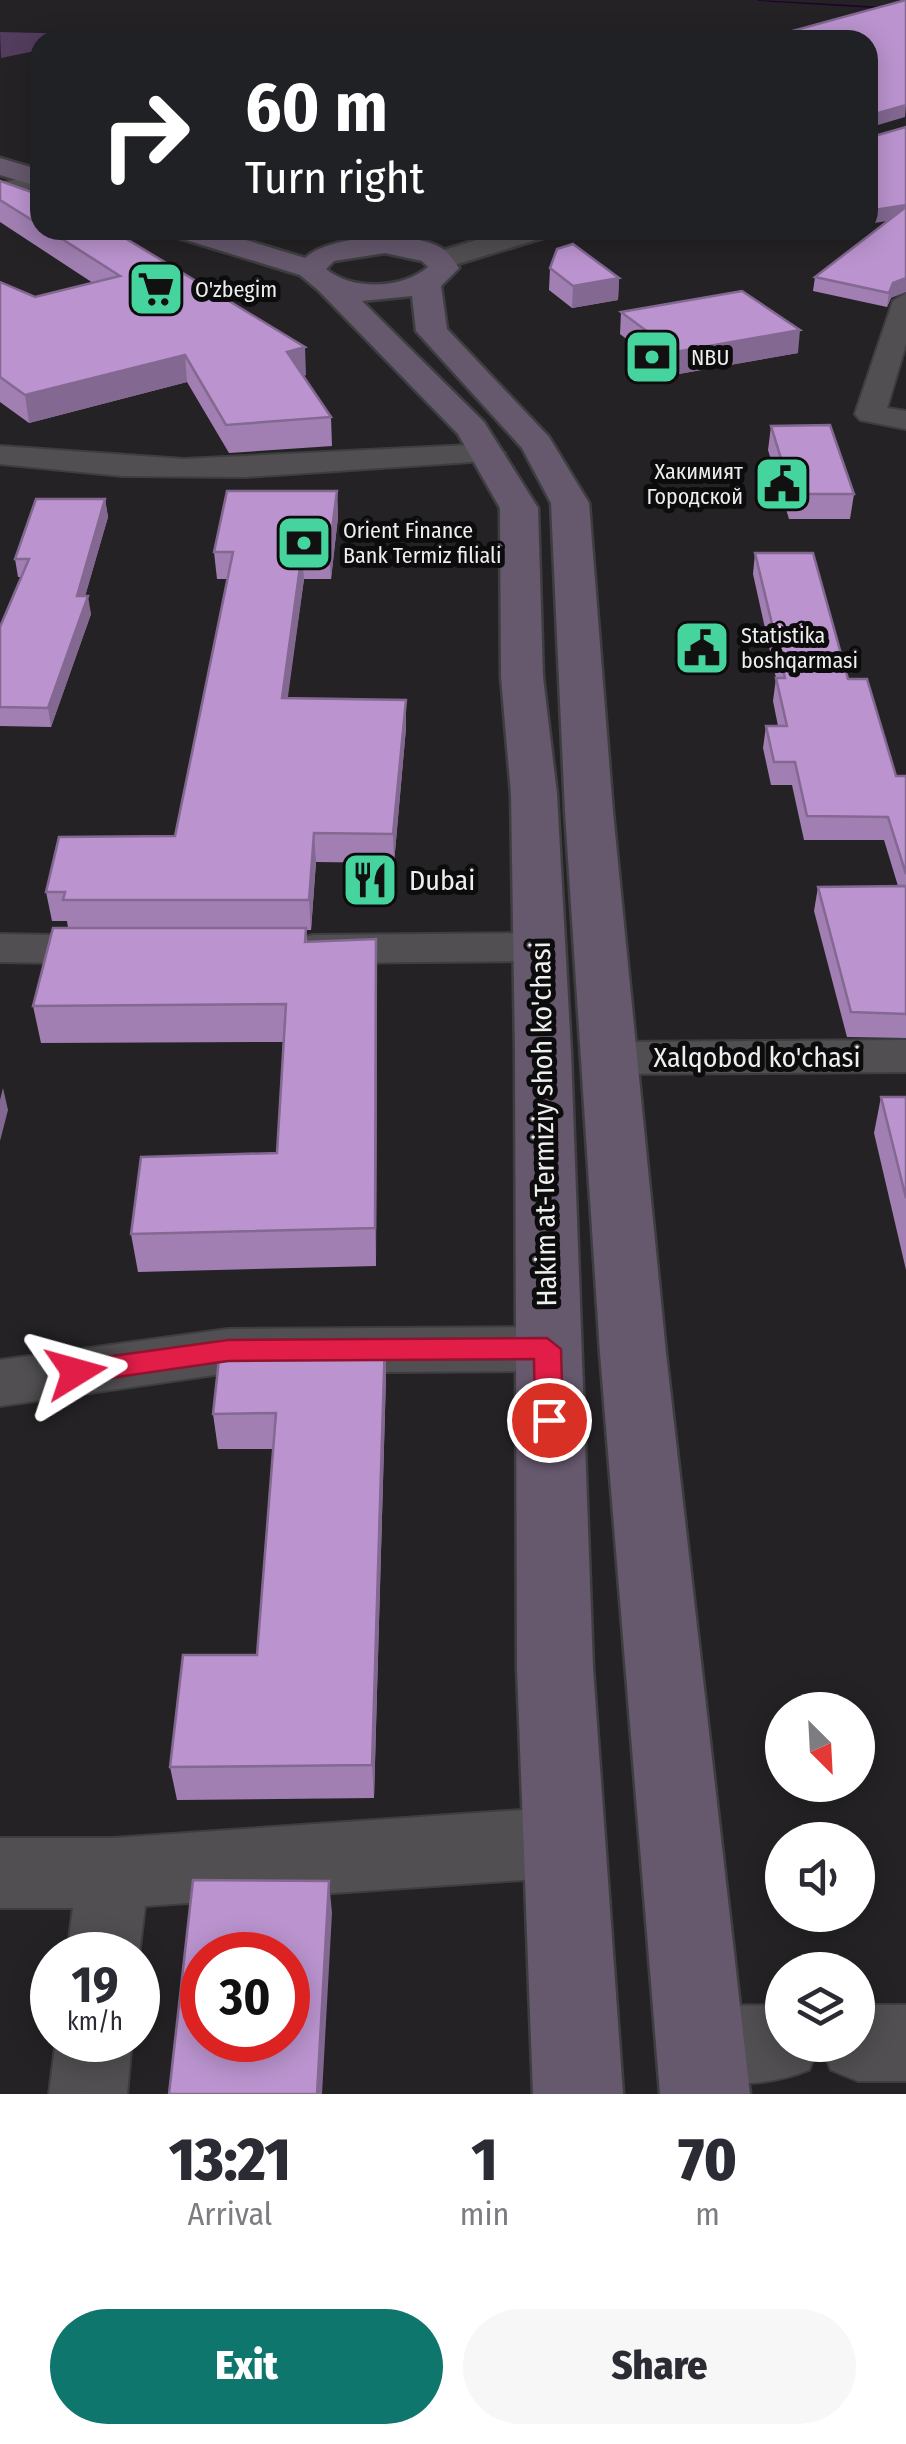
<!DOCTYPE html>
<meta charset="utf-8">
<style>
:root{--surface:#fff;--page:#f7f7f7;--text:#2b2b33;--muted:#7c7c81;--accent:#0f766e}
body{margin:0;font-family:"Fira Sans Condensed",sans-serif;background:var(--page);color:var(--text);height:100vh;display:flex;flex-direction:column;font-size:38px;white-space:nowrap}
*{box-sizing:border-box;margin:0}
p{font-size:32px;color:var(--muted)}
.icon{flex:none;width:55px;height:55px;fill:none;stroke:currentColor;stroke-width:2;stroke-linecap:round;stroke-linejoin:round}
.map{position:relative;height:2094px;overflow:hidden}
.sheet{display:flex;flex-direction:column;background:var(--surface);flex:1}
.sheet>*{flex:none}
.banner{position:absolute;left:30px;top:30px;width:848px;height:210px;border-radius:30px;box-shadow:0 5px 25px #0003;background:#202124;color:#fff;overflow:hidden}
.needle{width:65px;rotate:156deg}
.tools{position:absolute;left:765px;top:1692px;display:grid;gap:20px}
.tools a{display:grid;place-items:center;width:110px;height:110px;border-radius:50%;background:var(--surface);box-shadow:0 5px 25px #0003;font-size:50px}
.speed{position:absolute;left:30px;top:1932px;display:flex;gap:20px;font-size:50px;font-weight:700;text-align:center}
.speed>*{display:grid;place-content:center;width:130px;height:130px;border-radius:50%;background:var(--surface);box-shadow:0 5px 25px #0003;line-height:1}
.speed small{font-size:25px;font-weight:400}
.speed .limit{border:15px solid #d22;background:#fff;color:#111}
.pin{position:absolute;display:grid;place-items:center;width:85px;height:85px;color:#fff;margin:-42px;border:5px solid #fff;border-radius:50%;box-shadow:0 2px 10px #0007}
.me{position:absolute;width:110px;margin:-55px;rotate:82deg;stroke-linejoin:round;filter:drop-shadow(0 0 8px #0008)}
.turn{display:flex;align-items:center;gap:35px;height:210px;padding:0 50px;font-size:45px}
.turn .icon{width:130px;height:130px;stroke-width:2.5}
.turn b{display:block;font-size:70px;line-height:85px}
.eta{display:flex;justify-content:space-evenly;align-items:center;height:170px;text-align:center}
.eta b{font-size:60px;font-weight:800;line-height:70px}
.button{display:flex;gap:20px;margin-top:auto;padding:20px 50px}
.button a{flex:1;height:115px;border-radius:60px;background:var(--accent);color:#fff;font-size:40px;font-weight:800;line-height:115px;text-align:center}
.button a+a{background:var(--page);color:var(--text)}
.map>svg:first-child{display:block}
.green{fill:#533d5e}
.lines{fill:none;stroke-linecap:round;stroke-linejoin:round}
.stream{fill:#20002e;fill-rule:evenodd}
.minor-casing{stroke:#3e3e40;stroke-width:4}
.tertiary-casing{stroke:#3e3e40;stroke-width:5}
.secondary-casing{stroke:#3e3e40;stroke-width:5}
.minor{fill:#514f52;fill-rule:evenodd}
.tertiary{fill:#514f52;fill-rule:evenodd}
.secondary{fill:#66586d;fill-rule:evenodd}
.wall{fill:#a17fb2}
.shaded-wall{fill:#836891}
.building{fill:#bb94cf;stroke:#836891;stroke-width:2.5;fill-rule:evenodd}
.route{fill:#e11d48;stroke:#92132f;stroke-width:2.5}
.labels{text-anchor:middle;stroke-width:10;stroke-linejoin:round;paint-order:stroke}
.far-poi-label{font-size:22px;fill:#eeedef;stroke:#0d0c0d;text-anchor:start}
.poi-label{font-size:28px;fill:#eeedef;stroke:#0d0c0d;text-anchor:start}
.street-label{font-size:28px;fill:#eeedef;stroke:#0d0c0d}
</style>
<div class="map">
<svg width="906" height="2094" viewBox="0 0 906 2094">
<rect width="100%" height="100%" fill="#242225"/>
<!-- green -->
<path class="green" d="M0,32L77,34L96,39L40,40V50L1,58Z"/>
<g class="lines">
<!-- stream -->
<path class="stream" d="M757,0L906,8V10L759,1Z"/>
<!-- minor casing -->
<g class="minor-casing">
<path id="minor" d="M40,172V186L0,198V184Z
M906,293V344L887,408L906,411V429L860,420L855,414L893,301Z
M490,444L505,453L501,460L245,477L122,476L0,464V446L184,459Z
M539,933L555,937L561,947L555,957L539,961L313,963L297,959L291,949L297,939L313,935Z
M0,934L111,936L127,940L133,950L127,960L111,964L0,962Z
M906,1040V1072L609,1074L592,1069L585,1058L592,1047L609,1042Z
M547,1327L567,1333L575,1349L567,1365L547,1371L228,1373L0,1406V1360L228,1329Z
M565,1807L590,1818L600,1842L590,1866L565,1877L145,1906L138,1963V1955H67L73,1908H0V1838H113Z
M782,2005V2045H819L809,2070C767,2087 715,2088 673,2071L662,2044L673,2017L700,2006Z
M858,2005H906V2081H858L831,2070L821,2045H858Z
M56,2040H132L127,2094H49Z"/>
</g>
<!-- tertiary casing -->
<g class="tertiary-casing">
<path id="tertiary" d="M509,230H553L549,236L441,269L426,260L431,254Z"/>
</g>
<!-- secondary casing -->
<g class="secondary-casing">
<path id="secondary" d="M0,158L40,170V187L0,175Z
M169,230H213L305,258C328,235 415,229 443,249C449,253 455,262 459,268L441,286L447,329L549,437L589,503L613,812L666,1353L750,2094H660L600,1353L565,812L551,503L522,448L416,331L412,296L362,301L484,422L538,508L543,677L557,794L571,1052L593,1668L623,2094H533L517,1668L515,1052L511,794L501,677L500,508L458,434L318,290L300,275L173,236ZM385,253L422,261L428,267C403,289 352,291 326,269L334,261Z"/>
</g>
<!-- minor -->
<use href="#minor" class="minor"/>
<!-- tertiary -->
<use href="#tertiary" class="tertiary"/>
<!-- secondary -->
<use href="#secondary" class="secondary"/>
</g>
<!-- wall -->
<path class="wall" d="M906,127L891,298L887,307L813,291L815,277L889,221L871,137Z
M0,181L40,195V230H127L128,240L306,375L303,376L331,417L332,446L229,453L187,382L29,423L0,402V282L35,297L93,283L0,222Z
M757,230H828L773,239Z
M550,268L619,278L618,300L572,308L549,290Z
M621,312L798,353L673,375L620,334Z
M771,426L854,494L850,519H789L768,450Z
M337,491L338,517L331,579H304L287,698L406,700V728L394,863L316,862L311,930H306L307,942L377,977L376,1266L138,1272L131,1234L277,1153L283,1042L41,1043L33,1006L68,928L67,921H52L46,892L175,836L227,579H217L214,552Z
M105,499L108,517L85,596L91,614L51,727L0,726V627L21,577H18L15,559Z
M755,553L848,679L896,776H906V1038L847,1037L814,911L818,887L898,886L884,840H804L792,785H771L763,748L766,726H778L773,701L776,678L753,574Z
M881,1097H906V1270L874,1133Z
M385,1340L386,1376L374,1798L177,1800L170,1767L257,1655L273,1449H218L213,1414Z"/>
<!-- shaded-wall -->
<path class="shaded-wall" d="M906,105L905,117L868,128V116Z
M906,205V218L868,224V211Z
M120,230H127L130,253L115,232Z
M774,230H828L773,239Z
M619,278L618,300L572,308L573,286Z
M906,278V292L891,298L887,307L889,293L893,283Z
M800,330L798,353L673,375L675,352Z
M305,347L306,375L289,379L287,352Z
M185,355L187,382L29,423L25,395Z
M337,491L338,517L331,579L329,552Z
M105,499L108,517L80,614L77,596Z
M302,552L304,579L284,726L282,698Z
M88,596L91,614L51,727L48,708Z
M406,700V728L394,863L393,834Z
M314,833L316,862L311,930L309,900Z
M376,939L377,977L376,1266L375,1228Z
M3,1088L8,1110L0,1141V1100Z
M385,1340L386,1376L374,1798L372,1765Z
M329,1881L332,1913L322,2094H317Z"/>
<!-- building -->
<path class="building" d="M906,0V105L868,116V40H759Z
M906,127V205L868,211V134L871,137Z
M0,181L40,195V225L0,200Z
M906,207V278L893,283L889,293L815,277Z
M48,230H120L115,232L305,347L287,352L331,417L226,425L185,355L25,395L0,377V282L35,297L120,276Z
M573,244L619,278L573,286L550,268L557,249Z
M742,291L800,330L675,352L621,312Z
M830,425L854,494H792L771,426Z
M227,491H337L329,552H302L282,698L406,700L393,834L314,833L309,900H63L65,892H46L59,837L175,836L233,552H214Z
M36,499H105L77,596H88L48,708L0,707V627L29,559H15Z
M755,553H813L848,679H867L896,776H906V874L888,817L807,816L795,762H774L766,726H787L776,678H785Z
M906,886V1014L851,1012L818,887Z
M53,928H306L305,942L376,939L375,1228L131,1234L141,1157L277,1153L286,1004L33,1006Z
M881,1097H906V1198Z
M385,1340L372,1765L170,1767L183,1655H257L276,1413L213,1414L221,1341Z
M193,1880L329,1881L317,2094H169ZM202,1955H288V2040H202Z"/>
<!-- route -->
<path class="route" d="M547,1338L561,1349L563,1420L559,1428H539L535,1420L534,1359L228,1361L76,1383L66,1380L62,1372L66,1365L76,1361L228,1340Z"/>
<!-- icons -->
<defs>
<g id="supermarket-square" transform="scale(2.875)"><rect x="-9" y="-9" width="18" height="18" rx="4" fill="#46d49e" stroke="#0d0c0d"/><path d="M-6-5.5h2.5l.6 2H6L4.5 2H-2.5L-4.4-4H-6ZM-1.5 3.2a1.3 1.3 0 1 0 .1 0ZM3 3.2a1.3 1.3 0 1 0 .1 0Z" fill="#111"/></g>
<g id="bank-square" transform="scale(2.875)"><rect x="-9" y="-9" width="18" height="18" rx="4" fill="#46d49e" stroke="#0d0c0d"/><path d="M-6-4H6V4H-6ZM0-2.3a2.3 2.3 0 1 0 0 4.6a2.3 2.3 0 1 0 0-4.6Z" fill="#111"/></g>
<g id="civic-square" transform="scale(2.875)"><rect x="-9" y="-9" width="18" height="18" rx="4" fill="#46d49e" stroke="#0d0c0d"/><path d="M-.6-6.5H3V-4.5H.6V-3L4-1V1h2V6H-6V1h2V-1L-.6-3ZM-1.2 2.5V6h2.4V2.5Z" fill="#111"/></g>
<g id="restaurant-square" transform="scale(2.875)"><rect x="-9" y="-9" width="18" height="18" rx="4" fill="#46d49e" stroke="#0d0c0d"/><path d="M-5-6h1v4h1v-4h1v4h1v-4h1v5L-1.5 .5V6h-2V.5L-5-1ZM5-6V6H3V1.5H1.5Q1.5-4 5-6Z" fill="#111"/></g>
</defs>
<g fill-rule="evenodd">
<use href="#supermarket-square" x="156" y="289"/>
<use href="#bank-square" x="652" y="357"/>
<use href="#civic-square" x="782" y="484"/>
<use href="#bank-square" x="304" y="543"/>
<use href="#civic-square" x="702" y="648"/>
<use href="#restaurant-square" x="370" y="880"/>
</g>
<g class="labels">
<!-- far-poi labels -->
<g class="far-poi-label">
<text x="195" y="297">O'zbegim</text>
<text x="691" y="365">NBU</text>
<text x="743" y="479" text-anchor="end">Хакимият<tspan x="743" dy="25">Городской</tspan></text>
<text x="343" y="538">Orient Finance<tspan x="343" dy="25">Bank Termiz filiali</tspan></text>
<text x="741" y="643">Statistika<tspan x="741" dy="25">boshqarmasi</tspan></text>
</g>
<!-- poi labels -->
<g class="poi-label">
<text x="409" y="890">Dubai</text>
</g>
<!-- street labels -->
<g class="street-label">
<text x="757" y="1067">Xalqobod ko'chasi</text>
<text transform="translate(543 1124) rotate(-91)" y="10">Hakim at-Termiziy shoh ko'chasi</text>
</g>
</g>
</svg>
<div class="tools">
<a><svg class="needle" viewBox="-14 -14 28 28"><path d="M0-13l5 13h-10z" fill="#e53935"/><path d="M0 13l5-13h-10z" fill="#7c7c81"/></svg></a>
<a><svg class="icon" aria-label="sound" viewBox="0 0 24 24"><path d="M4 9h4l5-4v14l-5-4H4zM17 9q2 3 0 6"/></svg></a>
<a><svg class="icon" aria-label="layers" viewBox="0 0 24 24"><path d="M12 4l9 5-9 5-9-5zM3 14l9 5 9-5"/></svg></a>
</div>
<div class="speed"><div>19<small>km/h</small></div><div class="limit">30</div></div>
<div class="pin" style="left:549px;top:1420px;background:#d93025"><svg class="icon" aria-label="arrive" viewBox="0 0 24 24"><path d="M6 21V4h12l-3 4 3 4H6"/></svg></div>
<svg class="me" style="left:76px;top:1372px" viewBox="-20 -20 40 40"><path d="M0-17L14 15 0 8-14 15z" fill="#e11d48" stroke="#fff" stroke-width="4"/></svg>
<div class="banner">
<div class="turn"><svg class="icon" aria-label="right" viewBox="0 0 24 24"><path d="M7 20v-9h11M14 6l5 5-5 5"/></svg><div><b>60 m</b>Turn right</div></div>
</div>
</div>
<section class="sheet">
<div class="eta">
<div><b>13:21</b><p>Arrival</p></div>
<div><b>1</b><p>min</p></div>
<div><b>70</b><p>m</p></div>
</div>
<div class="button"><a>Exit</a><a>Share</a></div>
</section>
